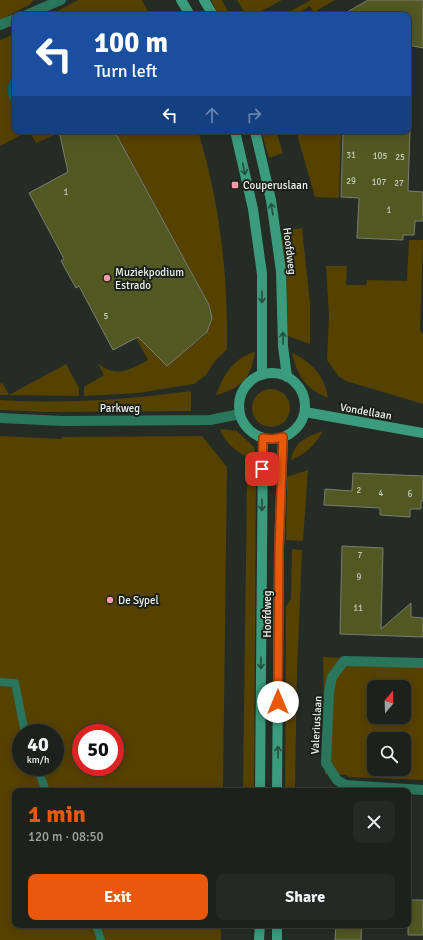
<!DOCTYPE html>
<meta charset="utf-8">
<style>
:root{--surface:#1c211c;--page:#252925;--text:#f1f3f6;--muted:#a0a3a3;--line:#3a3e3b;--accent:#ea580c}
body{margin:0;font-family:Signika,sans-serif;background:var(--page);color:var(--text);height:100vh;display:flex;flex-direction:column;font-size:15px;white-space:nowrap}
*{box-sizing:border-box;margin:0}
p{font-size:13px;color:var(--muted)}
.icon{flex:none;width:22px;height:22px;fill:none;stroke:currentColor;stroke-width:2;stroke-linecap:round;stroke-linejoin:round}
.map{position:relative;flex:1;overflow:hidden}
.panel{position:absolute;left:12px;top:788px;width:399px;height:140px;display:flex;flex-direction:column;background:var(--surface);border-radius:8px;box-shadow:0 2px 10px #0003,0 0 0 1px var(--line)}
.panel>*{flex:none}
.guide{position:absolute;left:12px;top:12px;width:399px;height:122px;border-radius:8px;box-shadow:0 2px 10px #0003,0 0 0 1px var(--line);background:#1a4fa0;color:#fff;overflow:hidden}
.needle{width:26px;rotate:19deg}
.tools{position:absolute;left:367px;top:680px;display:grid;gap:8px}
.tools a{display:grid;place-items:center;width:44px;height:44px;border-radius:8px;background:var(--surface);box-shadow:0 2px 10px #0003,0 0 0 1px var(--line);font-size:20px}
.speed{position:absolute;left:12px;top:724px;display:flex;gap:8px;font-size:20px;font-weight:700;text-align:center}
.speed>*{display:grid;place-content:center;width:52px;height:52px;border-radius:50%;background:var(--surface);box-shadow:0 2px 10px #0003,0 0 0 1px var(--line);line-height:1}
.speed small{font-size:10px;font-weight:400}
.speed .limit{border:6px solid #d22;background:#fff;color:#111}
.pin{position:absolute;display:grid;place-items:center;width:34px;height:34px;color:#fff;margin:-17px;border-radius:8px;box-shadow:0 2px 6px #0006}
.me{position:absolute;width:44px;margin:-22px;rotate:0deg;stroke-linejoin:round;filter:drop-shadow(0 0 3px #0008)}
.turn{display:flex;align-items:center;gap:14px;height:84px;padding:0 16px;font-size:18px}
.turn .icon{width:52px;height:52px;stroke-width:2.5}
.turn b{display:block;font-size:28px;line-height:34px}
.lanes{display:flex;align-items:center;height:38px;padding:0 16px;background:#0003;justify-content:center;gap:20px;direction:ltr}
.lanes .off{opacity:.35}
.round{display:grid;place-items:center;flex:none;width:42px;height:42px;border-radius:8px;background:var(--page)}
.headline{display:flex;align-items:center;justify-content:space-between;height:68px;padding:0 16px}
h1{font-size:24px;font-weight:700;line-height:30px;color:var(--accent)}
.button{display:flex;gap:8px;margin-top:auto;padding:8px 16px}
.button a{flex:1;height:46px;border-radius:8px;background:var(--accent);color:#fff;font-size:16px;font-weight:700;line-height:46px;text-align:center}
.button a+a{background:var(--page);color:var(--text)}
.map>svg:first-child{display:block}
.green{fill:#554100;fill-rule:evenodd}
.water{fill:#056565}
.building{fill:#515822;stroke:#7b7d72}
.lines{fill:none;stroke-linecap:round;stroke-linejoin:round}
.lane{stroke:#29765d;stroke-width:8}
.street{stroke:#29765d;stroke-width:10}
.secondary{stroke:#3b9c7d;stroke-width:10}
.oneway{stroke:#274d3d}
.route-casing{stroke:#983908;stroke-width:10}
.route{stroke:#ea580c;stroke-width:7}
.poi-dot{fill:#f39aa8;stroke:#1c221b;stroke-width:1.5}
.labels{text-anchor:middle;stroke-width:4;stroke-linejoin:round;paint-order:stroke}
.number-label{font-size:9px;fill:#c5cbba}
.poi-label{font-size:11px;fill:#ecf1ec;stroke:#1c221b;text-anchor:start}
.street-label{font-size:11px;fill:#ecf1ec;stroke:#1c221b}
</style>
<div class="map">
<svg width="423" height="940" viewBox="0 0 423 940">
<rect width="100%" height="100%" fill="#252c25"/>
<!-- green -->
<path class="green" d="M0,0H34L29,5L0,20Z
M78,0H142L150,15H126L119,12L112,15H50Z
M211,0H222L230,15H219Z
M237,0H282L254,15H246Z
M311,0H335L314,12L310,6L295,15H283Z
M15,34V68L7,88L9,100L15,102V131H29L0,146V40Z
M29,131H64L36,143Z
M112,131H198C220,202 228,275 227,349L215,361L206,375L194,384L138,393L84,396V387L104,375L98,364C118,378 129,370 148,360L136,338H140L167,366L205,335C212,325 213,315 208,303L119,139Z
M261,131H276L283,153L269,158Z
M296,131H341L339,198L315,197Z
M302,228L310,303V344L288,336L286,274L281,234L282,231Z
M409,240H423L420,330L423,334V404L346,381L338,376L327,360L329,316L326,266H347L346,285H366L367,280L407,281Z
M255,352C251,378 242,388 216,395C223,376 234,357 255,352Z
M292,353C312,362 325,376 328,398C305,388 298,377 292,353Z
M66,364L79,388V396L0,395V384L2,382L9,395Z
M252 408a19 19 0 1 1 38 0a19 19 0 1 1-38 0Z
M191,391V411L47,412L0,410V400C67,404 124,400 191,391Z
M220,429L237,431L254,447L257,461C242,456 225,445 220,429Z
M323,431C315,445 306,454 291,460C294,442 308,436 323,431Z
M0,436L61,439L62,437L202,436L227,467L223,791H15V925H221V940H0ZM21,733H55V767H21ZM81,733H115V767H81Z
M308,470L303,541L286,540L287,477Z
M247,478L256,479L254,791H243Z
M292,549L302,550L297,672L295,791H285L286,606L291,599Z
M323,657L423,662V780L349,777L346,775L325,774ZM374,687H404V717H374ZM374,739H404V769H374Z"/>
<!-- water -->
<path class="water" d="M15,68V102L9,100L7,88Z"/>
<!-- building -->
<path class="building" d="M368,0H423V48L408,45V15H342Z
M59,131H112L117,136L209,305L212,318L207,332L167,366L138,337L113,350L79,286L76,288L61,261L64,259L29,193L68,172Z
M343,131H410L408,191L423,192V221H415L414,235H403V240L357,238L359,198L341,197Z
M353,473L423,476V501H421V509H410V517L380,515V508L324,505L325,489L352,491Z
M342,546L383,548L381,629L411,603V617L423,618V637L340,634Z
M408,900H423V935H408Z
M336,925H362L361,940H335Z"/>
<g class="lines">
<!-- lane -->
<path class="lane" d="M0,682L15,683L25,733
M37,767L46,791
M96,925L101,940"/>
<!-- street -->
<path class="street" d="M26,15L61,0
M0,25L15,19
M0,418L63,421L210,420L240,414
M423,663L344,661L332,677L329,692L326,763L337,780L345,785L423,790"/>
<!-- secondary -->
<path class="secondary" d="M181,0L190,15
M204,0L213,15
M235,131L253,209L262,274V375
M255,131L271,200L281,271L283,346L287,377
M239 406a33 33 0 1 1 66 0a33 33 0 1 1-66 0Z
M305,412L423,433
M260,791L263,438
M277,791L279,548L283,437
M259,940L260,925
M277,940V925"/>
</g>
<!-- one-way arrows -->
<defs><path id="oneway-shaft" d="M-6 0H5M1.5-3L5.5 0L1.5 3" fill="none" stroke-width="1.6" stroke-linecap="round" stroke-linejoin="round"/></defs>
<g class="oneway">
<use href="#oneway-shaft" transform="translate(244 169) rotate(77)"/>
<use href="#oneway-shaft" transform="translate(272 209) rotate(-99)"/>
<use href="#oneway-shaft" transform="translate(262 297) rotate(89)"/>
<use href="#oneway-shaft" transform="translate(283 338) rotate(-91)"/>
<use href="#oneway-shaft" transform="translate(262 505) rotate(90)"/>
<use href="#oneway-shaft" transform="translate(261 663) rotate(90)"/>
<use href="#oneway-shaft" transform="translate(278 752) rotate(-90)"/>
</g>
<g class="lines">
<!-- route casing -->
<g class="route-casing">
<path id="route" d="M262,469L263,438L273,439L283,437L279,548L278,702"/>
</g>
<!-- route -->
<use href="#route" class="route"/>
</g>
<!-- markers -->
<g class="poi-dot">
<rect x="231" y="181" width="8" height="8" rx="2"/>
<circle cx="107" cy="278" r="4"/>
<circle cx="110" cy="600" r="4"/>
</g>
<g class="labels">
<!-- number labels -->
<g class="number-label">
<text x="351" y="158">31</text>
<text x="380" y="159">105</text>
<text x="400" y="160">25</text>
<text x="351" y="184">29</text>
<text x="379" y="185">107</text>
<text x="399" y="186">27</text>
<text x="66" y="195">1</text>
<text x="389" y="213">1</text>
<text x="106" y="319">5</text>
<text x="359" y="493">2</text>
<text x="381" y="496">4</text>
<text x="410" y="497">6</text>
<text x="360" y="558">7</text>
<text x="359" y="580">9</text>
<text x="358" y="611">11</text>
</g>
<!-- poi labels -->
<g class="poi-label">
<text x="243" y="189">Couperuslaan</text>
<text x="115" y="276">Muziekpodium<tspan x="115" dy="13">Estrado</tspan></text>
<text x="118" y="604">De Sypel</text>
</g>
<!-- street labels -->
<g class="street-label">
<text transform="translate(290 251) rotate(83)" y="4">Hoofdweg</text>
<text x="120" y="412">Parkweg</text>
<text transform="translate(366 411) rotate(10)" y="4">Vondellaan</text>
<text transform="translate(267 614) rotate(-90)" y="4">Hoofdweg</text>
<text transform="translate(316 725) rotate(-87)" y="4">Valeriuslaan</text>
</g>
</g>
</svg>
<div class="tools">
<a><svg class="needle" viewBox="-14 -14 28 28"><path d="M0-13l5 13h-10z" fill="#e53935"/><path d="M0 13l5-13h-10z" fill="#a0a3a3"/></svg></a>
<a><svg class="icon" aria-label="search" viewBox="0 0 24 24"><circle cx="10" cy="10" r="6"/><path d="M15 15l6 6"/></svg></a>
</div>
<div class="speed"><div>40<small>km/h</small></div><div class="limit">50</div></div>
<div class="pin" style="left:262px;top:469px;background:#d93025"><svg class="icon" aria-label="arrive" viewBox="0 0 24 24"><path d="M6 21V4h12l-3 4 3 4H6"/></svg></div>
<svg class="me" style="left:278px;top:702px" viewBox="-20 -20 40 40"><circle r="19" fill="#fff"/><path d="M0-13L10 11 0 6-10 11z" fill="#ea580c"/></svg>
<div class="guide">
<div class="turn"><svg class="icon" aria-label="left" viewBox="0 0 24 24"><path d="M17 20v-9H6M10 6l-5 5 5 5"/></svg><div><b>100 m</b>Turn left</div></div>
<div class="lanes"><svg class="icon" aria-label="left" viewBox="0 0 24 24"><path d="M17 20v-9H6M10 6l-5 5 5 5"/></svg><svg class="icon off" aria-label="ahead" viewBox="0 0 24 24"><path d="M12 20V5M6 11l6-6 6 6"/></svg><svg class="icon off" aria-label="right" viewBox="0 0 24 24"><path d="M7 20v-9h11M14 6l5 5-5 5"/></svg></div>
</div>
<section class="panel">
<div class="headline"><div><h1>1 min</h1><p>120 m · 08:50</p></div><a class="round"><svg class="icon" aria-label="close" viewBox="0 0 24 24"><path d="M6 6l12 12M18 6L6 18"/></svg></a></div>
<div class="button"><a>Exit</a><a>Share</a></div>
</section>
</div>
